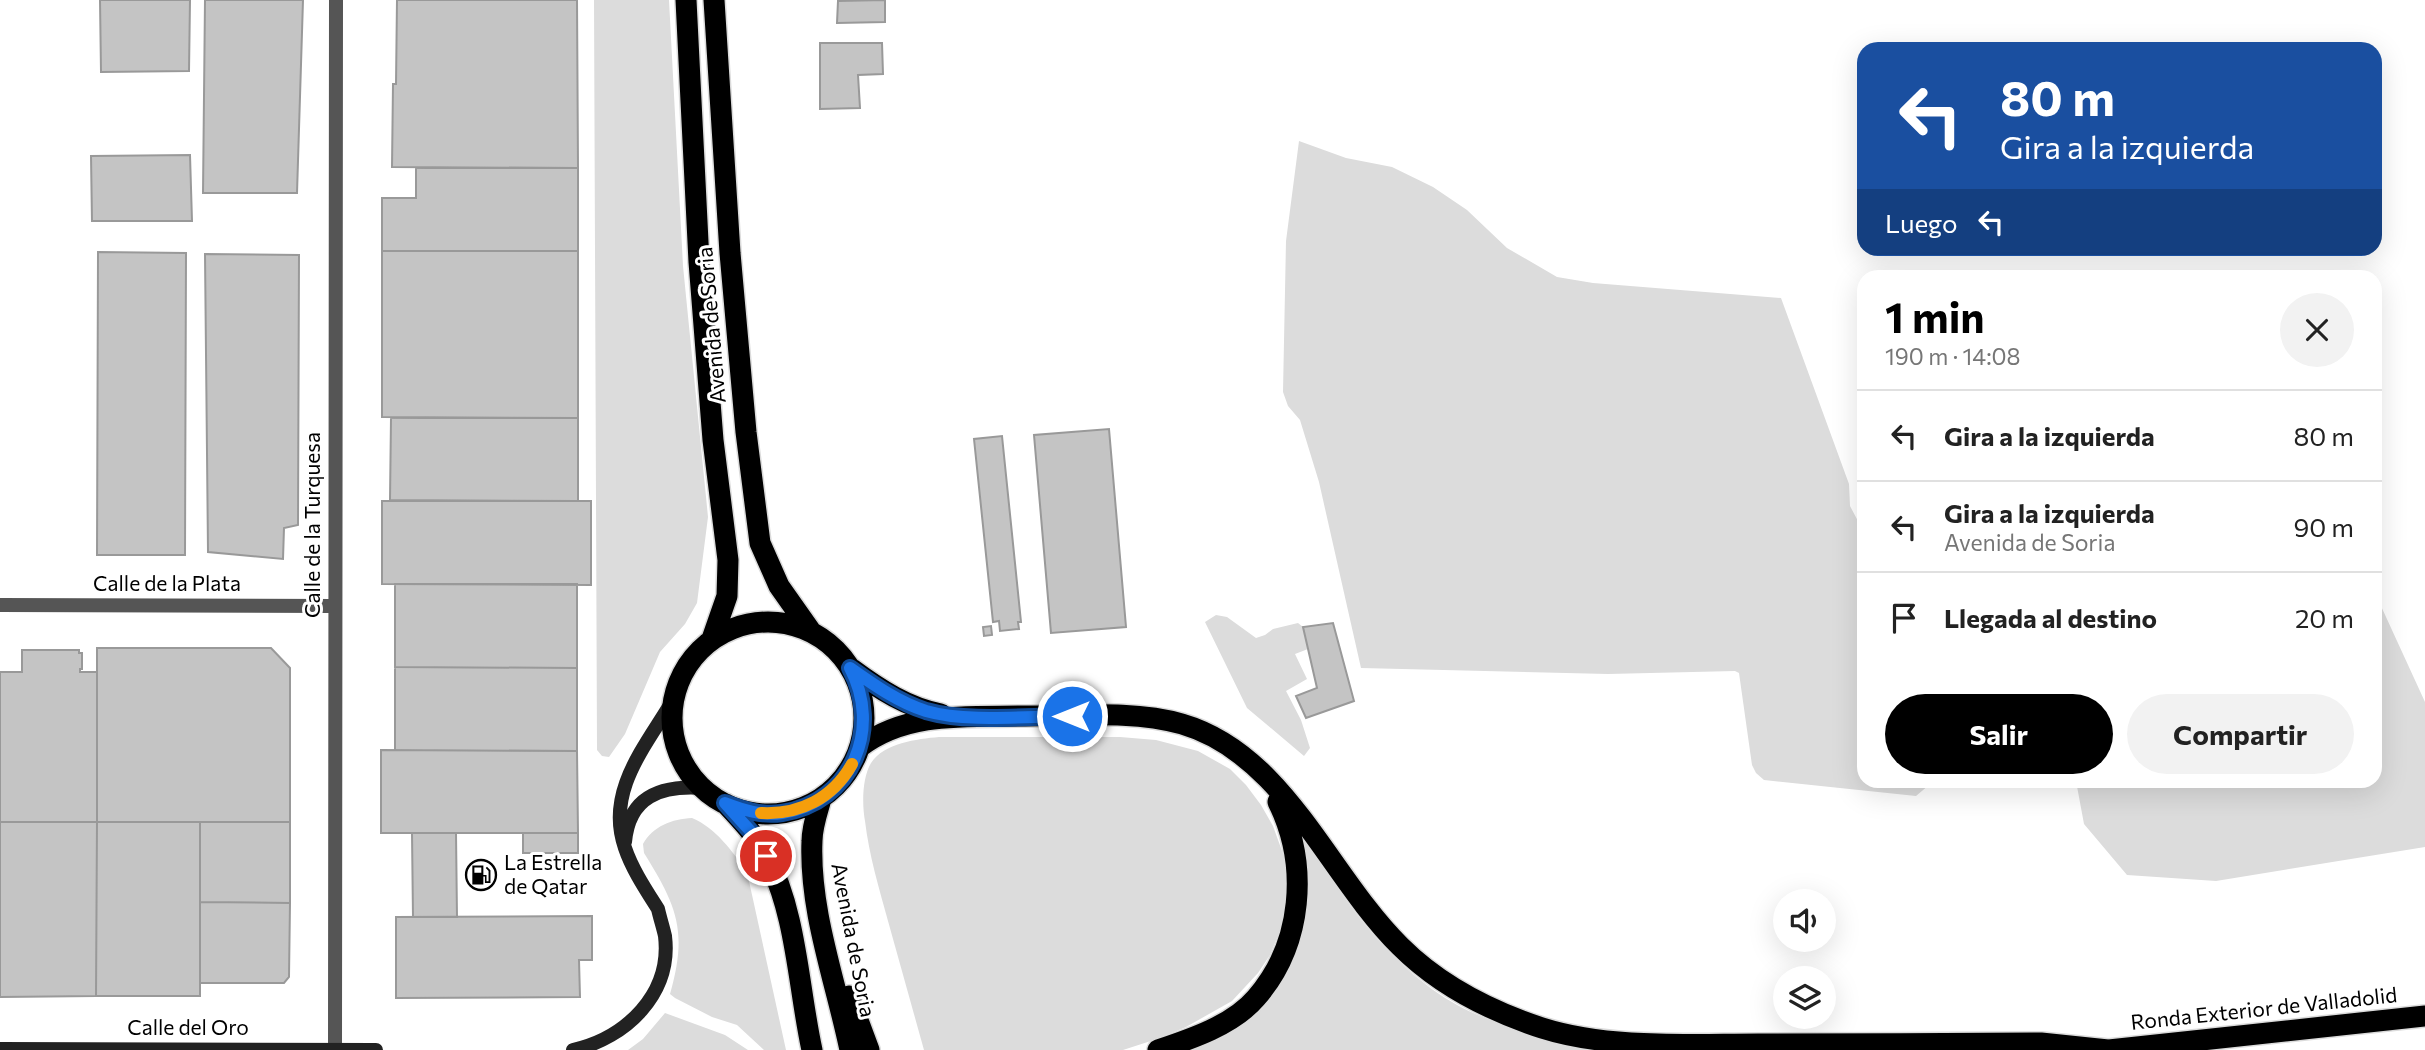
<!DOCTYPE html>
<html lang="es">
<meta charset="utf-8">
<style>
:root{--surface:#fff;--page:#f2f2f2;--text:#222;--muted:#767676;--line:#e0e0e0;--accent:#000}
body{margin:0;font-family:Commissioner,sans-serif;background:var(--page);color:var(--text);height:100vh;display:flex;flex-direction:column;font-size:26px;white-space:nowrap}
*{box-sizing:border-box;margin:0}
p{font-size:23px;color:var(--muted)}
.icon{flex:none;width:38px;height:38px;fill:none;stroke:currentColor;stroke-width:2;stroke-linecap:round;stroke-linejoin:round}
.map{position:relative;flex:1;overflow:hidden}
.sheet{position:absolute;left:1857px;top:270px;width:525px;height:518px;display:flex;flex-direction:column;background:var(--surface);border-radius:21px;box-shadow:0 7px 28px #0002}
.sheet>*{flex:none}
.banner{position:absolute;left:1857px;top:42px;width:525px;height:214px;border-radius:21px;box-shadow:0 7px 28px #0002;background:#1a4fa0;color:#fff;overflow:hidden}
.tools{position:absolute;left:1773px;top:889px;display:grid;gap:14px}
.tools a{display:grid;place-items:center;width:63px;height:63px;border-radius:50%;background:var(--surface);box-shadow:0 7px 28px #0002;font-size:35px}
.pin{position:absolute;display:grid;place-items:center;width:60px;height:60px;color:#fff;margin:-30px;border:4px solid #fff;border-radius:50%;box-shadow:0 2px 7px #0007}
.me{position:absolute;width:77px;margin:-38px;rotate:270deg;stroke-linejoin:round;filter:drop-shadow(0 0 5px #0008)}
.turn{display:flex;align-items:center;gap:24px;height:147px;padding:0 28px;font-size:32px}
.turn .icon{width:91px;height:91px;stroke-width:2.5}
.turn b{display:block;font-size:49px;line-height:60px}
.then{display:flex;align-items:center;height:66px;padding:0 28px;background:#0003;gap:14px;font-size:26px}
.round{display:grid;place-items:center;flex:none;width:74px;height:74px;border-radius:37px;background:var(--page)}
.headline{display:flex;align-items:center;justify-content:space-between;height:119px;padding:0 28px}
h1{font-size:42px;font-weight:700;line-height:52px;color:var(--accent)}
.cta{display:flex;gap:14px;margin-top:auto;padding:14px 28px}
.cta a{flex:1;height:80px;border-radius:42px;background:var(--accent);color:#fff;font-size:28px;font-weight:700;line-height:80px;text-align:center}
.cta a+a{background:var(--page);color:var(--text)}
ul{padding:0;list-style:none}
li{display:flex;align-items:center;gap:21px;height:91px;padding:0 28px;border-top:2px solid var(--line)}
li div{flex:1}
li b{display:block;font-size:26px}
li em{font-style:normal}
.map>svg:first-child{display:block}
.green{fill:#dcdcdc}
.building{fill:#c4c4c4;stroke:#999;stroke-width:2}
.lines{fill:none;stroke-linecap:round;stroke-linejoin:round}
.highway-casing{stroke:#dbdbdb;stroke-width:24}
.street{stroke:#555;stroke-width:14}
.secondary{stroke:#222;stroke-width:14}
.highway{stroke:#000;stroke-width:21}
.route-casing{stroke:#114b97;stroke-width:18}
.route{stroke:#1a73e8;stroke-width:12}
.slow{stroke:#f59e0b;stroke-width:12}
.labels{text-anchor:middle;stroke-width:6;stroke-linejoin:round;paint-order:stroke}
.street-label{font-size:21px;fill:#000;stroke:#fff}
.poi-label{font-size:21px;fill:#000;stroke:#fff;text-anchor:start}
</style>
<div class="map">
<svg width="2425" height="1050" viewBox="0 0 2425 1050">
<rect width="100%" height="100%" fill="#fff"/>
<!-- green -->
<path class="green" d="M594,0H669L683,266L708,517L697,603L685,624L660,652L625,734L609,757L602,756L597,750Z
M1299,141L1346,158L1392,167L1433,187L1467,210L1507,248L1557,277L1593,283L1781,298L1849,484L1850,506L1859,523L1864,524V780L1939,781V785H1929L1916,796L1764,780L1756,773L1752,765L1739,673L1735,671L1608,674L1361,668L1319,482L1300,420L1288,406L1283,392L1286,241Z
M2375,593L2425,702V847L2216,881L2127,875L2084,824L2076,781L2375,780Z
M1216,615L1227,617L1256,638L1265,635L1273,629L1298,623L1303,627L1308,649L1295,654L1307,679L1286,691L1301,720L1310,748L1304,756L1247,708L1205,622Z
M939,737H1120L1156,740L1198,751L1230,769L1246,785L1261,805L1273,826L1286,862L1287,885L1286,907L1279,933L1270,955L1258,973L1232,1001L1186,1027L1160,1038L1123,1050H924C912,1007 900,964 888,921C879,888 869,855 865,821C862,805 862,778 871,763C884,743 917,739 939,737Z
M692,818C716,828 732,851 747,872L786,1050H764L737,1025L712,1017L675,998L670,994C688,931 677,906 644,853L643,844C653,826 672,819 692,818Z
M1305,834C1341,902 1400,979 1471,1012C1514,1032 1560,1040 1606,1050H1187C1203,1043 1221,1038 1236,1028C1284,998 1306,940 1309,886C1309,869 1297,848 1305,834Z
M665,1013L725,1035L748,1050H628L643,1039Z"/>
<!-- building -->
<path class="building" d="M100,0H190L189,71L101,72Z
M205,0H303L297,193H203Z
M397,0H577L578,168L392,167L393,84H396Z
M885,0V22L837,23L838,1Z
M820,43H882L883,74L858,75L860,108L820,109Z
M190,155L192,221H92L91,156Z
M416,168H578V251H382V198H416Z
M382,251H578V418L382,417Z
M98,252L186,253L185,555H97Z
M205,254L299,255L298,525L284,528L283,559L208,552Z
M391,418H578V501L390,500Z
M1109,429L1126,627L1051,633L1034,435Z
M1002,436L1021,622H1018L1019,629L1000,631L999,621L993,622L974,439Z
M382,501H591V585L382,584Z
M395,584H577V668L395,667Z
M1333,623L1354,701L1306,718L1296,696L1317,688L1303,627Z
M991,626L992,635L984,636L983,627Z
M97,648H271L290,668V822H97Z
M22,650H79V653H82V669H80V672H97V822H0V672H22Z
M395,667L577,668V751L395,750Z
M381,750L577,751L578,833H381Z
M0,822H97L96,996L0,997Z
M97,822H200V996H96Z
M200,822H290V903L200,902Z
M412,833H456L457,917H413Z
M523,833H578V853H523Z
M200,902L290,903L289,977L284,983H200Z
M592,916V960H579L580,997L396,998V917Z"/>
<g class="lines">
<!-- highway casing -->
<g class="highway-casing">
<path id="highway" d="M686,0L699,262L713,440L728,560L727,596L712,639
M714,0L730,253L746,432L760,543L779,586L810,630
M672 718a96 96 0 1 1 192 0a96 96 0 1 1-192 0Z
M852,669C879,689 908,708 941,714
M860,747C907,711 968,717 1025,716C1076,716 1133,710 1182,724C1285,754 1328,875 1400,946C1439,985 1490,1011 1542,1028C1608,1049 1688,1044 1758,1044C1852,1044 1947,1044 2041,1043L2108,1050
M821,799C817,813 812,827 812,841C809,911 836,982 850,1050
M726,804C741,820 756,836 766,855C797,914 798,986 812,1050
M849,996L869,1050
M1158,1050C1191,1039 1233,1025 1256,998C1303,944 1309,865 1278,802
M2109,1050L2425,1016"/>
</g>
<!-- street -->
<path class="street" d="M0,605L334,606
M335,1049L336,0"/>
<!-- secondary -->
<path class="secondary" d="M625,842C629,796 661,785 703,788
M0,1049L376,1050
M573,1050C626,1038 672,994 665,936C663,927 660,918 658,909C646,890 632,869 625,848C605,791 646,746 673,700"/>
<!-- highway -->
<use href="#highway" class="highway"/>
</g>
<g class="lines">
<!-- route casing -->
<g class="route-casing">
<path id="route" d="M766,856L753,834L725,803C743,810 762,816 782,813C853,802 882,728 850,668C874,685 898,702 926,711C967,723 1028,716 1072,716"/>
</g>
<!-- route -->
<use href="#route" class="route"/>
<!-- slow -->
<path class="slow" d="M761,813C800,815 833,798 852,764"/>
</g>
<!-- icons -->
<defs>
<g id="fuel-ring" transform="scale(1.575)"><circle r="9.5" fill="#fff" stroke="#000" stroke-width="1.5"/><path d="M-5.5-6h7V0h2V4h1.3V-2.5L3-4.5l.8-.8L6-3V5H2.5V1h-1V6h-7ZM-4.2-4.7v3.2H.2V-4.7Z" fill="#000"/></g>
</defs>
<g fill-rule="evenodd">
<use href="#fuel-ring" x="481" y="875"/>
</g>
<g class="labels">
<!-- street labels -->
<g class="street-label">
<text transform="translate(712 325) rotate(-95)" y="7">Avenida de Soria</text>
<text transform="translate(313 525) rotate(-90)" y="7">Calle de la Turquesa</text>
<text x="167" y="591">Calle de la Plata</text>
<text transform="translate(853 940) rotate(79)" y="7">Avenida de Soria</text>
<text transform="translate(2264 1009) rotate(-6)" y="7">Ronda Exterior de Valladolid</text>
<text x="188" y="1035">Calle del Oro</text>
</g>
<!-- poi labels -->
<g class="poi-label">
<text x="504" y="870">La Estrella<tspan x="504" dy="24">de Qatar</tspan></text>
</g>
</g>
</svg>
<div class="tools">
<a><svg class="icon" aria-label="sound" viewBox="0 0 24 24"><path d="M4 9h4l5-4v14l-5-4H4zM17 9q2 3 0 6"/></svg></a>
<a><svg class="icon" aria-label="layers" viewBox="0 0 24 24"><path d="M12 4l9 5-9 5-9-5zM3 14l9 5 9-5"/></svg></a>
</div>
<div class="pin" style="left:766px;top:856px;background:#d93025"><svg class="icon" aria-label="arrive" viewBox="0 0 24 24"><path d="M6 21V4h12l-3 4 3 4H6"/></svg></div>
<svg class="me" style="left:1072px;top:716px" viewBox="-20 -20 40 40"><circle r="17" fill="#1a73e8" stroke="#fff" stroke-width="3"/><path d="M0-11L8 9 0 5-8 9z" fill="#fff"/></svg>
<div class="banner">
<div class="turn"><svg class="icon" aria-label="left" viewBox="0 0 24 24"><path d="M17 20v-9H6M10 6l-5 5 5 5"/></svg><div><b>80 m</b>Gira a la izquierda</div></div>
<div class="then">Luego<svg class="icon" aria-label="left" viewBox="0 0 24 24"><path d="M17 20v-9H6M10 6l-5 5 5 5"/></svg></div>
</div>
<section class="sheet">
<div class="headline"><div><h1>1 min</h1><p>190 m · 14:08</p></div><a class="round"><svg class="icon" aria-label="close" viewBox="0 0 24 24"><path d="M6 6l12 12M18 6L6 18"/></svg></a></div>
<ul>
<li><svg class="icon" aria-label="left" viewBox="0 0 24 24"><path d="M17 20v-9H6M10 6l-5 5 5 5"/></svg><div><b>Gira a la izquierda</b></div><em>80 m</em></li>
<li><svg class="icon" aria-label="left" viewBox="0 0 24 24"><path d="M17 20v-9H6M10 6l-5 5 5 5"/></svg><div><b>Gira a la izquierda</b><p>Avenida de Soria</p></div><em>90 m</em></li>
<li><svg class="icon" aria-label="arrive" viewBox="0 0 24 24"><path d="M6 21V4h12l-3 4 3 4H6"/></svg><div><b>Llegada al destino</b></div><em>20 m</em></li>
</ul>
<div class="cta"><a>Salir</a><a>Compartir</a></div>
</section>
</div>
